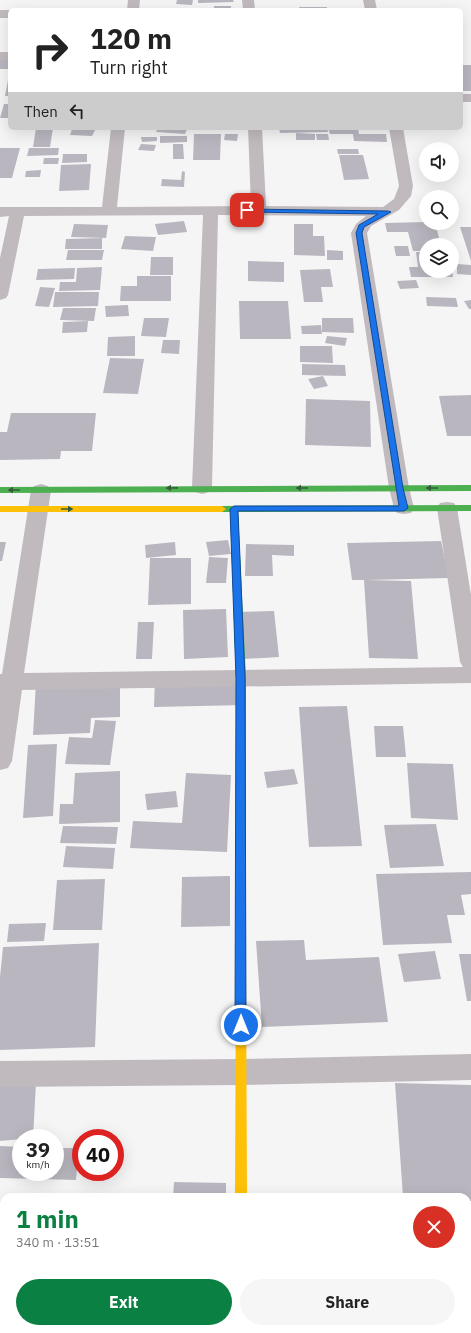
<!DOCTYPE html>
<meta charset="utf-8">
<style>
:root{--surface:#fff;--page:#f6f6f6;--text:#222;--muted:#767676;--accent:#0b8043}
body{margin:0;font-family:"IBM Plex Sans",sans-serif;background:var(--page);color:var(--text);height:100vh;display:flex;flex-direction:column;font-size:15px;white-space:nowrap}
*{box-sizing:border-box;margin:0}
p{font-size:13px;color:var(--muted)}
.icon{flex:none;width:22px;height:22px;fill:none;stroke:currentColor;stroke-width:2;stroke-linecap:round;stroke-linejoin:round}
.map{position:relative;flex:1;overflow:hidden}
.panel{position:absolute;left:0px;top:1193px;width:471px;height:140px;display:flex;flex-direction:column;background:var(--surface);border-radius:12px 12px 0 0;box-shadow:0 4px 16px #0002}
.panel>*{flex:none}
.banner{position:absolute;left:8px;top:8px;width:455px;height:122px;border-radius:6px;box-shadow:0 4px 16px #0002;background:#fff;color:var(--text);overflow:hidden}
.fabs{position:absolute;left:419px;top:142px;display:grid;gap:8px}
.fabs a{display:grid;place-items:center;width:40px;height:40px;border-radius:50%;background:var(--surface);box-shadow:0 4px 16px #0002;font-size:20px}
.speed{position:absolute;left:12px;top:1129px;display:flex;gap:8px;font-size:20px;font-weight:700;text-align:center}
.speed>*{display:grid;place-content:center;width:52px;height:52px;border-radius:50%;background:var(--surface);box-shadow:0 4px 16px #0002;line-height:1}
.speed small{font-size:10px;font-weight:400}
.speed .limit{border:6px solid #d22;background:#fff;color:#111}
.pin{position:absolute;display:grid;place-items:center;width:34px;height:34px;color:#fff;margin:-17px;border-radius:8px;box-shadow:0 2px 6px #0006}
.me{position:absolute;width:44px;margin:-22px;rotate:0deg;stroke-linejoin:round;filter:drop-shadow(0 0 3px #0008)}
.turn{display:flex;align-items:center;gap:14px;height:84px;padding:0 16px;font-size:18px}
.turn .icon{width:52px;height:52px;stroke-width:2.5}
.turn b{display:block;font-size:28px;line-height:34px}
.then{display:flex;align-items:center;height:38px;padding:0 16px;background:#0003;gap:8px;font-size:15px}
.round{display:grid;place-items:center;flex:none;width:42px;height:42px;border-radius:21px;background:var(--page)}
.head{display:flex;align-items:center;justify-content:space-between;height:68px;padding:0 16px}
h1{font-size:24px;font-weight:700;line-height:30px;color:var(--accent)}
.action{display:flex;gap:8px;margin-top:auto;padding:8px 16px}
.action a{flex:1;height:46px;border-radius:24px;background:var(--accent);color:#fff;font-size:16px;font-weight:700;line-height:46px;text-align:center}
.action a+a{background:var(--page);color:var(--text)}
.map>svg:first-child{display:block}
.building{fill:#b9b6c0}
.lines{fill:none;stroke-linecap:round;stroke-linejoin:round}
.street{fill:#c0babf;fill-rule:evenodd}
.fast{fill:#4caf50;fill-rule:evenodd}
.slow{fill:#ffc107;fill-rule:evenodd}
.oneway{fill:#385b3b}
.route{fill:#1a73e8;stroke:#114b97}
</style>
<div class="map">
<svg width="471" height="1333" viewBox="0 0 471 1333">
<rect width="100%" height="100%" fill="#f6f5f6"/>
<!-- building -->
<path class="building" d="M177,0H193L192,5L176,4Z
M198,0H233L234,2L198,3Z
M214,6H231V10H214Z
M299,7H327V10H300Z
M0,60H10V69H0Z
M461,65H471V91H462Z
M8,80H10V96H5Z
M4,104H10V118H0Z
M36,128H53L50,147H33Z
M158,128H168L187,129L185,134L156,132Z
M279,128H327L328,132L280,133Z
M328,128H358L359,134H386L387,142L354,141L353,134H330Z
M72,129L95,130L92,136L70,135Z
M296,133L315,134V140H296Z
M194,134H221L220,160H193Z
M225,134H238L237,141L224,140Z
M316,134H328L329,140H317Z
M160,136H187V142L160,143Z
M141,137H157V141L142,142Z
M141,144L156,145L154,151L138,150Z
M173,144H183L184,159H173Z
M0,148H20L12,178H0Z
M29,148H59L58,155L27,156Z
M337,149H358L359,154H338Z
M63,154H87V162L62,163Z
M339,155H363L369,179L344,180Z
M44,158H59L58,164H43Z
M91,164L89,190L59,191L61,165Z
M41,170L40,177H25L26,171Z
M182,171L185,172L184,187L161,186L162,179L181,180Z
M184,221L187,232L158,235L155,224Z
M426,222L435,223L441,245H426V251H413L408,232H387L385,223Z
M74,224L108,225L106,238L71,237Z
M294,224H313V236H324L325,256L294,255Z
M460,227H471V261Z
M125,236L156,237L153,251L121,249Z
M102,238V249H65L66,239Z
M394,246H408L410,256H396Z
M68,250H104L102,260H66Z
M327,250L343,251V260H327Z
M416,252H426V271H452L453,277H411L409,267H418Z
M151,257H173V275H150Z
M248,261L284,262V282L248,281Z
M457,264L471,265V275L457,274Z
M102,267L100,290L59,291L60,282H76L77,268Z
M75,268L74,279L36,280L38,269Z
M330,269L333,287H321L323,302H304L300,270Z
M137,276H171V301H120L121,286H137Z
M416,280L419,288L400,289L397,281Z
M40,287L55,288L49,307L35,306Z
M55,292H99L98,306L53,307Z
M426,297L456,298L458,307L427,306Z
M471,300V309H469L464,301Z
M239,301H288L291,339H240Z
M128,305L129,316L106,317L105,306Z
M63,308H96L94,321L60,320Z
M144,318H169L166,337L141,336Z
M322,318H353L354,333L322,332Z
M88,321L87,332L62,333L63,322Z
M321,325L322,334H302L301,326Z
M135,336V356H107L108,337Z
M327,336L347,338L345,346L325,343Z
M163,340H180L179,354L161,353Z
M300,346H332L333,363L300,362Z
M110,358L144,359L138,394L103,393Z
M302,364L345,365L346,376L302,375Z
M323,376L328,386L314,389L308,379Z
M471,395V436H447L439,396Z
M306,399L370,401L371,447L305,445Z
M11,413H96L92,451H61L60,459L0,460V432H7Z
M228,540L231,554L209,556L206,542Z
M441,541L449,578L367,580L411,581L418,659L369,658L364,580H352L347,543Z
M0,542H6L2,561H0Z
M175,542L176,555L146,558L145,545Z
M246,544L294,545V556L272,555L273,576H245Z
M209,557L228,558L226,583H206Z
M150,558H191V604L148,605Z
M226,609L228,657L184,659L183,610Z
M274,611L279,657L243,659L239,612Z
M138,622H154L152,659H136Z
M243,673L245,705L154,707L155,676Z
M120,679V717L91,718L90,733L33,735L36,682Z
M347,706L362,846L309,847L299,707Z
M95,720L116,721L110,765L65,764L69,737L92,738Z
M374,726H403L406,757H376Z
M57,744L53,816L23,818L28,745Z
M407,763L453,764L458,820L411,818Z
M294,769L298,784L267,788L264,772Z
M120,771V822L59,824L60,804H73L75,773Z
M186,773L231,775L227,852L130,848L133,821L182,823Z
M176,791L178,807L147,810L145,794Z
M436,824L444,866L390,868L384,825Z
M63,826L118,827L116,844L60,843Z
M66,846L115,848L113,869L63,867Z
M471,872V894L461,895L465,915H447L452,943L383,945L376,874Z
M230,876V926L181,927L182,877Z
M105,879L102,930H53L57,880Z
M46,923L44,941L7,942L9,924Z
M304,940L306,960L379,957L388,1022L262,1027L256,941Z
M99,943L95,1047L0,1050V977L3,947Z
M435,951L441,979L404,982L398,954Z
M459,954H471V1001H467Z
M36,1083L33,1138L0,1141V1085Z
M395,1083L471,1085V1201H467V1197H403Z
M0,1146L21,1147V1172H55V1148H79L76,1180L0,1178Z
M174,1182L226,1183V1197H173Z
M467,1209H471V1253L467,1231Z
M0,1258H4V1325H0Z
M190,1329H227V1333H189Z"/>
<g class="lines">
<!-- street -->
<path class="street" d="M128,0H140L139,10H127Z
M242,0H254L255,10H243Z
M363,0H375L377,10H365Z
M0,10H10V18H0Z
M0,52H10V60H0Z
M461,94H471V102H461Z
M111,128H125L117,207L251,206L248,128H262L266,206L383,207L394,199L399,186L389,128H403L413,186L411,196L399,210L371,226L367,233L409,488L414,508L411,513L404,514L397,513L394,508L389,488L351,233L356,224L366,216L218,215L212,488L209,492L202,494L195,492L192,488L203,215L24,216L8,295L6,298L0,300V258L9,216L0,217V207H102Z
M41,484L48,486L51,490L24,673L463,667L460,662L437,508L440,503L447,502L454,503L457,508L471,595V683L22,690L12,761L8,768L0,770V674H2L31,490L34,486Z
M471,1054V1080L241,1085L0,1087V1061L241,1059Z
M225,1329H257V1333H225Z"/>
<!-- fast -->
<path class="fast" d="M471,485V491L0,493V487Z
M471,505V511L238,512L246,678V967L245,970L241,972L237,970L236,967V678L230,512H222L218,509L222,506Z"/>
<!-- slow -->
<path class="slow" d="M0,506H222L226,509L222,512H0Z
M241,962L245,964L246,967L247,1197H235L236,967L237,964Z"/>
</g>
<!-- one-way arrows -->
<defs><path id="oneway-solid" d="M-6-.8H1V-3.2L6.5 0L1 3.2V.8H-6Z"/></defs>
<g class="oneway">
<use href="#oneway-solid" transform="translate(172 488) rotate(179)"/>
<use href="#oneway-solid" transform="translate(302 488) rotate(180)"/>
<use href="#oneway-solid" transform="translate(432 488) rotate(180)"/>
<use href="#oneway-solid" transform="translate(14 490) rotate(180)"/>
<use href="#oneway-solid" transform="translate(67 509)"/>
</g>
<!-- route -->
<path class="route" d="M245,209L388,211L391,212L364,227L362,233L403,488L408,508L404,511H238L245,678L246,1025L245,1028L241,1030L237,1028L235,1025L236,678L230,509L234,506H399L356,233L359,225L378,214L247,212L244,210Z"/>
</svg>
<div class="fabs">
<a><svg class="icon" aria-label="sound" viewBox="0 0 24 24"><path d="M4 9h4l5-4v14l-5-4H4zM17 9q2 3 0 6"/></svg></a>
<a><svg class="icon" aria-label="search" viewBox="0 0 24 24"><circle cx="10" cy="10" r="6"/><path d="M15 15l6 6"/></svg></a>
<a><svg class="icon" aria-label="layers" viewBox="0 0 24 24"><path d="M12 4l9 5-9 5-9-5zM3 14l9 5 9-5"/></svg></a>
</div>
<div class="speed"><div>39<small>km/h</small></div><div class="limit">40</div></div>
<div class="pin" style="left:247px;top:210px;background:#d93025"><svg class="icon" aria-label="arrive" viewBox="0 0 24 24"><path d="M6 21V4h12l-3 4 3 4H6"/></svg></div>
<svg class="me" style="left:241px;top:1025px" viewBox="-20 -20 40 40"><circle r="17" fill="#1a73e8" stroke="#fff" stroke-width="3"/><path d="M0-11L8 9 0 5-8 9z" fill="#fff"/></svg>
<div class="banner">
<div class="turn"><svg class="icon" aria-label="right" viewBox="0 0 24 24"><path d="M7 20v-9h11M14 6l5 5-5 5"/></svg><div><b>120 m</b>Turn right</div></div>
<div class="then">Then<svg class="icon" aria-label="left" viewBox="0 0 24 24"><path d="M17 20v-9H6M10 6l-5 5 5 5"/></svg></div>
</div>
<section class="panel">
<div class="head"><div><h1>1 min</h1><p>340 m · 13:51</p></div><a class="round" style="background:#d93025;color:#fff"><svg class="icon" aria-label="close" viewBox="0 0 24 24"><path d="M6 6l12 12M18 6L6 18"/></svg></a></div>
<div class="action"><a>Exit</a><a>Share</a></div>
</section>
</div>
